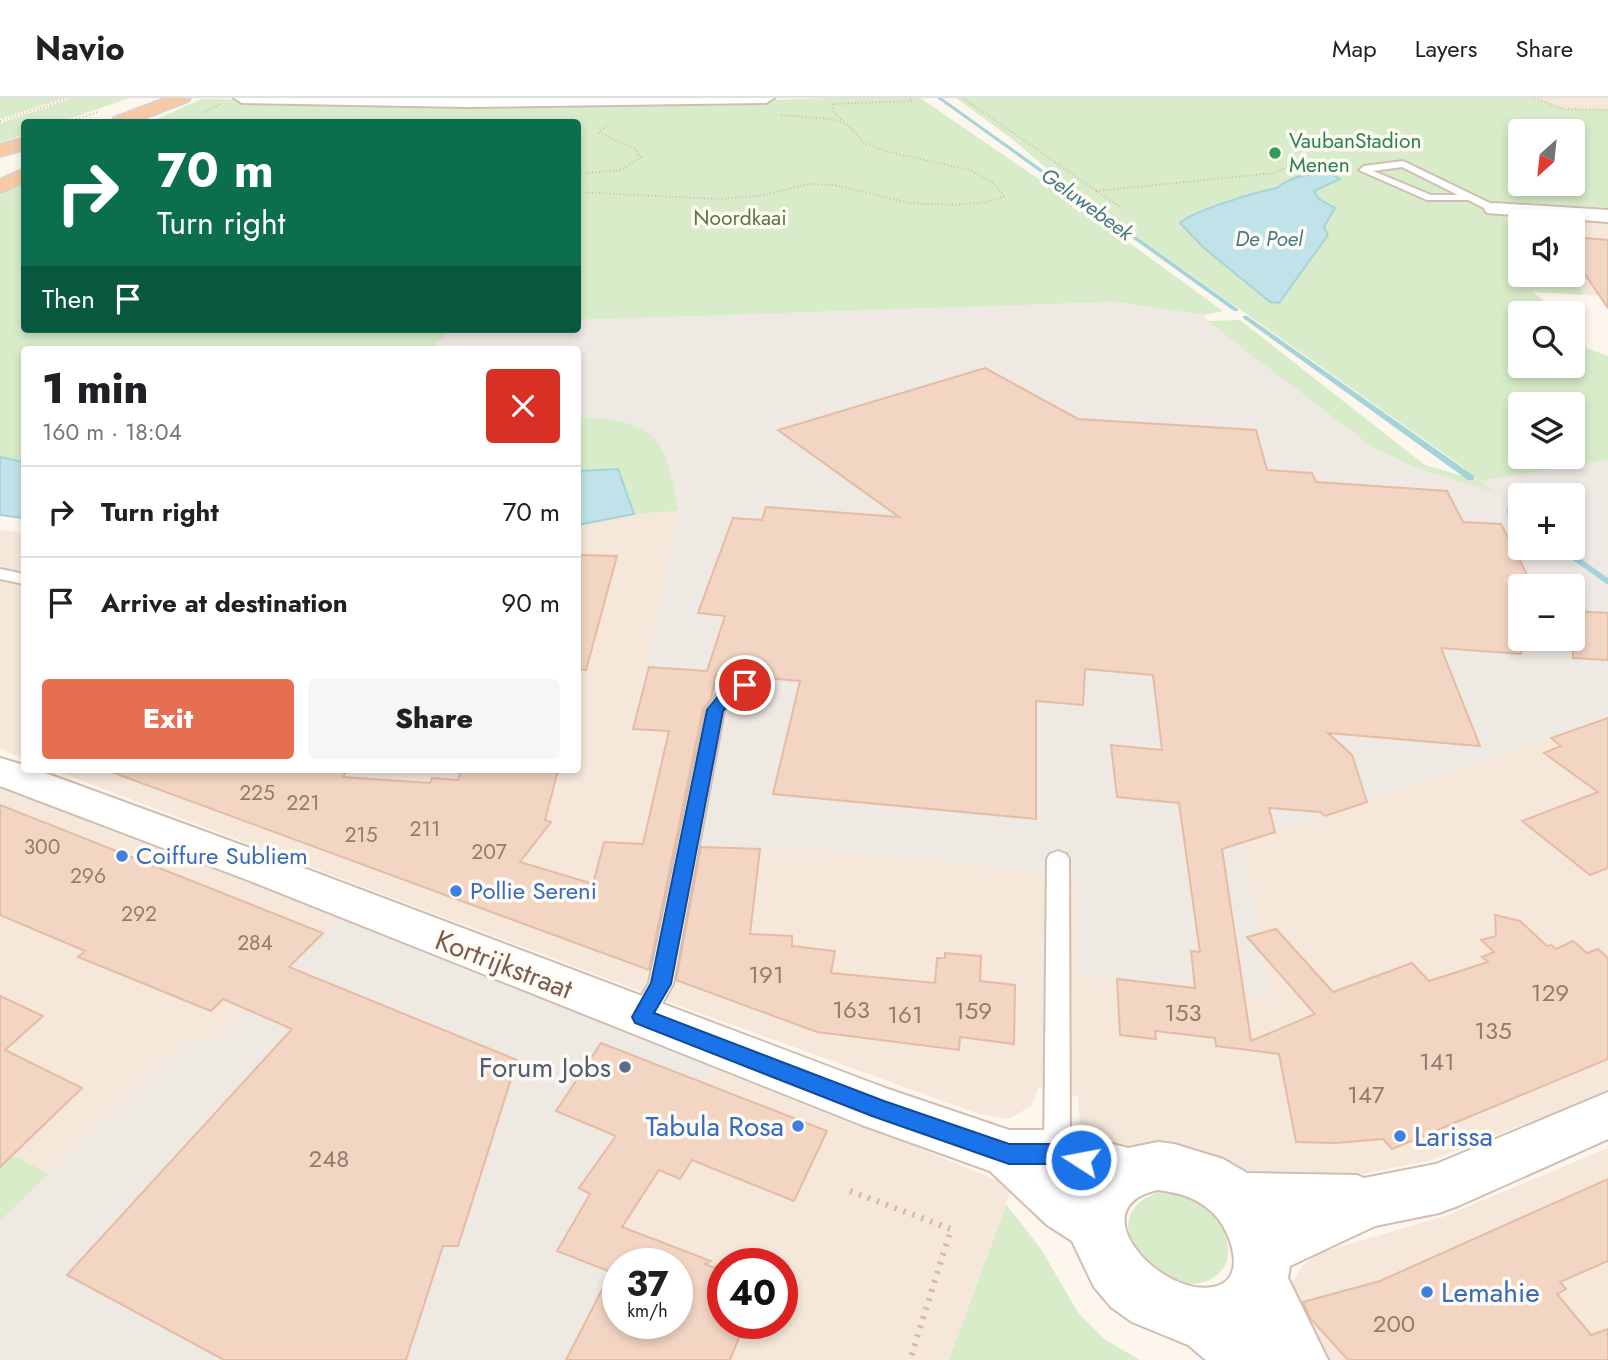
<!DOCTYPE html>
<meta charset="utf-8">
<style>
:root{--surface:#fff;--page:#f6f6f6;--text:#202124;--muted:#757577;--line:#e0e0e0;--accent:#e76f51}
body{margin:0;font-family:Jost,sans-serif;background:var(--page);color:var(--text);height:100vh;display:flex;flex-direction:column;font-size:26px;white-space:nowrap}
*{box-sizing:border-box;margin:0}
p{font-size:23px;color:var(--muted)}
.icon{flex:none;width:38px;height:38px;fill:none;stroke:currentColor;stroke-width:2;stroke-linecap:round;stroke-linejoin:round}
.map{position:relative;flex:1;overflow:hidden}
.details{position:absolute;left:21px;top:248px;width:560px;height:427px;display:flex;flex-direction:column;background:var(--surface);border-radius:7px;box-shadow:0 4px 10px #0003}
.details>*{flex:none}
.hud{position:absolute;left:21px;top:21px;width:560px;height:214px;border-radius:7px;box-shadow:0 4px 10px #0003;background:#0b6e4f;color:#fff;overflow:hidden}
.needle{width:46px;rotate:207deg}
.buttons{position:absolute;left:1508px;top:21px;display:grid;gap:14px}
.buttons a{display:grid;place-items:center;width:77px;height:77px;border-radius:7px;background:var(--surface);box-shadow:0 4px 10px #0003;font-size:35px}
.speed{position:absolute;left:602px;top:1150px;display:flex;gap:14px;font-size:35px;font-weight:700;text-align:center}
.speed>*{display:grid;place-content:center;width:91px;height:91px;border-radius:50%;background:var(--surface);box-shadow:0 4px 10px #0003;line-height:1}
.speed small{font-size:18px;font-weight:400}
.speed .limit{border:10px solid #d22;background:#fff;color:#111}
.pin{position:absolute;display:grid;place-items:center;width:60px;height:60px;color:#fff;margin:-30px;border:4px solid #fff;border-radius:50%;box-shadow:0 2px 7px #0007}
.me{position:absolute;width:77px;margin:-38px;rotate:281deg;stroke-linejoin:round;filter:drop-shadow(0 0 5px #0008)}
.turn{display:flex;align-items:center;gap:24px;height:147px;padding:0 21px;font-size:32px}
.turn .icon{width:91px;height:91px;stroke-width:2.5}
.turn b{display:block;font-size:49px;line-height:60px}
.then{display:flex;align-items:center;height:66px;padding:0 21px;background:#0003;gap:14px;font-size:26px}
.round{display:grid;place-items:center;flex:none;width:74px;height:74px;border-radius:7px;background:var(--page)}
.head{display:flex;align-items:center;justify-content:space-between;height:119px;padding:0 21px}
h1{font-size:42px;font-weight:800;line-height:52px}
.action{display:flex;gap:14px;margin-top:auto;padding:14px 21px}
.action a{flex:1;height:80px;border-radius:7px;background:var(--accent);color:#fff;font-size:28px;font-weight:800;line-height:80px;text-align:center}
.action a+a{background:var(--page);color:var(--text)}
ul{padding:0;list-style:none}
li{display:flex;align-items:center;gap:21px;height:91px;padding:0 21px;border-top:2px solid var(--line)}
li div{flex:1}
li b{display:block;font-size:26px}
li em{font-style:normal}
header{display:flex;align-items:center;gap:42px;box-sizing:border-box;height:98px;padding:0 35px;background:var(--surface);border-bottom:2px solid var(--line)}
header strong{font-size:33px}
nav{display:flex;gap:38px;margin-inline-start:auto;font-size:24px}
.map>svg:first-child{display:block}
.residential{fill:#f5e8da;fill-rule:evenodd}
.industrial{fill:#efe9e4;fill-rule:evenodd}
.green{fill:#d8ecc9;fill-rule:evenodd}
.water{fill:#bfe3e8;stroke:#a5d3da;stroke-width:2}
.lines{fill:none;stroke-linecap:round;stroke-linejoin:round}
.stream{fill:#a5d3da;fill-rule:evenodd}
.building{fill:#f3d5c3;stroke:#e6bba3;stroke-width:2;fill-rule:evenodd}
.service-casing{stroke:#d1beb0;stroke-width:4}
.minor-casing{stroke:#d1beb0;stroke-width:4}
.tertiary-casing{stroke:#d1beb0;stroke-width:4}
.trunk-casing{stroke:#dad1cd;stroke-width:4}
.path-far1{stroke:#d9b8a5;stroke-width:2;stroke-dasharray:1 2.5;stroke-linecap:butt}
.path{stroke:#d9b8a5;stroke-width:6;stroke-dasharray:2.5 7;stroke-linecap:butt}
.service{fill:#fff;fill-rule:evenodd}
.minor{fill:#fff;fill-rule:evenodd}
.tertiary{fill:#fff;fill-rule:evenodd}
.trunk{fill:#f9c8a4;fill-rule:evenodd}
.route{fill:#1a73e8;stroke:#114b97;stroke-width:2}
.leisure-dot{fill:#2e9e5b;stroke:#fffaf3;stroke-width:2.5}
.shop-dot{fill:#3f7fe0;stroke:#fffaf3;stroke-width:2.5}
.service-dot{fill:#5c6f8a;stroke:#fffaf3;stroke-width:2.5}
.labels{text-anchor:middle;stroke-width:7;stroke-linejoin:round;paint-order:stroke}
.far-leisure-label{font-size:21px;fill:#27864d;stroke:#fffaf3;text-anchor:start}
.far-water-label{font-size:21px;font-style:italic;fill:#437c86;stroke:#fffaf3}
.far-park-label{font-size:21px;fill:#537a41;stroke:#fffaf3}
.number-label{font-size:21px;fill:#987a6a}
.shop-label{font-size:24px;fill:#366cbe;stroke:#fffaf3;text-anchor:start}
.near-number-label{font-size:24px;fill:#987a6a}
.near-street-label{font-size:28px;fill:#7a5c4d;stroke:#fffaf3}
.near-service-label{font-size:28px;fill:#4e5e75;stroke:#fffaf3;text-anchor:end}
.near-shop-label{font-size:28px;fill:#366cbe;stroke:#fffaf3;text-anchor:start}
</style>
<header>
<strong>Navio</strong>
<nav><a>Map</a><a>Layers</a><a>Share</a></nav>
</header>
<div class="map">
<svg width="1608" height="1262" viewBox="0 0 1608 1262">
<rect width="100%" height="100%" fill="#fdf6ec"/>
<!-- residential -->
<path class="residential" d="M1535,0H1608V11H1565Z
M1534,117L1608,122V198L1584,197L1572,177L1573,124H1539Z
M679,413L677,429L697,654L680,747L852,754L1075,777L1078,877L1271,899L1242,746L1608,618V994L1432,1062L1363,1076L1275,1080L1240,1071L1207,1054L1177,1046L1139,1047L1103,1053L1081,1040L1078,999L1039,989L1031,1008L1009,1021L979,1016L672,905L53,672H578V427L634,416Z
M0,432L24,435V661L0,651Z
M0,687L347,818L323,835L212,948L190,940L49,1076L0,1050Z
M713,967L1012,1088L949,1262H658L677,1225L704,1161L608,1123L653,1069ZM723,1166H782V1225H723Z
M1608,1050V1262H1315L1291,1187L1303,1167L1319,1155L1445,1118Z"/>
<!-- industrial -->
<path class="industrial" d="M1116,204L1204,217L1207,223L1372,348L1492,392L1478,383L1608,362V618L1243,746L1271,899L1077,877L1075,777L852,754L680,748L697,654L665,653L675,608L640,606L679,413L664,359L657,344L636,328L578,320V252H436L435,247L452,231H578V222ZM1521,397H1573V450H1521ZM1521,488H1573V541H1521Z
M347,818L713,967L653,1069L609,1123L704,1161L677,1166H618V1225L658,1262H0V1123L191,939L212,948L323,835Z"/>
<!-- green -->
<path class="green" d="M0,0H66L0,21Z
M74,0H129L60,24H24V36L0,45V25Z
M832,0H920L1080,109L1223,213L1204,217L1116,204L578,222V24H149L202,1L602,7Z
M956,0H1535L1565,11H1608V110L1527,105L1539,124H1521V177H1572L1584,197L1533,194L1559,215H1521V268H1573V245L1608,258V362L1479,383L1495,394L1420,371L1372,349L1207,223L1240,222L1425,367L1476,382L1463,369L1078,97L1011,40ZM1521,33H1573V86H1521ZM1321,75L1339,80L1314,93L1319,101L1332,107L1329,122L1324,129L1328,137L1282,202L1270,204L1203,149L1186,120L1278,90L1285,83ZM1521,306H1573V359H1521Z
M24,86V231H452L435,247V252H24V364L0,359V98Z
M578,320C602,319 643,323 658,345C671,363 673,392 679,413L634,416L618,371L578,373Z
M0,1050L49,1076L0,1123Z
M1160,1094C1177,1094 1192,1097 1206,1107C1228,1125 1242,1169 1207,1183C1154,1203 1088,1116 1160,1094Z
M1006,1106L1041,1151L1079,1216L1104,1241L1140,1262H949Z"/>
<!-- water -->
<path class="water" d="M1330,75L1340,81L1314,93L1319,101L1335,110L1324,129L1328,137L1279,205L1270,204L1203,149L1180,125C1194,112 1257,94 1277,90C1291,78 1312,75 1330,75Z
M0,359L24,364V420L0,417Z
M618,371L634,416L578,427V373Z"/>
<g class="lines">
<!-- stream -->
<path class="stream" d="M937,0H942L1238,211V213H1234Z
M1243,218H1247L1474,378V382H1468L1243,220Z
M1510,410L1521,417V423L1507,415V411Z
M1556,450H1565L1608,480V487Z"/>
</g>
<!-- building -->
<path class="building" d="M1573,139L1608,142V210L1573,159Z
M985,270L1078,321L1256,332L1267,372L1312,375L1316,384L1447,393L1463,424L1501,426L1533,488H1521V556L1441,550L1480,648L1328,635L1352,657L1367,704L1325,718L1320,714L1269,710L1275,734L1222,751L1251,943L1315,916L1247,839L1276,831L1333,894L1412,865L1429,883L1488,864L1482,859L1494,854L1481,842L1496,838L1495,817L1520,823L1547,848L1551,847L1556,851L1573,843L1587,855L1598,851L1608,860V961L1392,1051L1383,1041L1336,1045L1296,1044L1279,956L1216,948L1215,940L1155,933L1156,941L1120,937L1117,881L1195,890L1191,853L1200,854L1179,705L1117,699L1111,647L1162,652L1153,577L1085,571L1083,607L1036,603V721L773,696L800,583L716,576L711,601L703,611L649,872L114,675L115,672H347L343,679L430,685L432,680L458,682L461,672H558L545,722L551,724L520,764L593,786L604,744L643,746L669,633L633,631L649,569L707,573L725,518L698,515L733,420L762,422L766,409L899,419L778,332Z
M578,457L617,458L586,572L578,571Z
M1573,513L1608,515V562L1573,560Z
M1608,620V770L1590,777L1522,723L1598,694L1544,655L1561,648L1551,640Z
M0,707L323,835L289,869L517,962L458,1148H443L406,1262H224L67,1177L292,931L223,901L211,913L78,859L85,853L0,817Z
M701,749L760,751L750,836L792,838V848L835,853L831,875L935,885L937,860H945V855L981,858L980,883L1015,887L1014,946L960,939L959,952L817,934L676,882Z
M0,898L43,918L5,952L82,990L0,1069Z
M601,945L827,1033L794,1103L692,1062L680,1081L659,1072L622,1129L711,1163L705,1166L723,1173V1225H745L730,1262H566L611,1174L557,1153L590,1096L579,1090L616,1038L556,1013ZM618,1166H677V1225H618Z
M1608,1081V1163L1560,1184L1566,1191L1557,1196L1591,1237L1608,1231V1262H1348L1310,1220L1303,1204L1380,1183Z"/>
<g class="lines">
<!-- service casing -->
<g class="service-casing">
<path id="service" d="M1403,63L1498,109L1499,111L1490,113L1468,102H1427L1359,72L1364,68ZM1402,69L1458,97H1431L1373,73Z
M0,471L24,476V486L0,481Z
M745,581L754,587L734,600L724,613L673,886L651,926L642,929L633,926L630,919L649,885L706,612L720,592Z
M1058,753L1066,756L1069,761L1070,1056L1066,1064L1057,1068L1048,1064L1044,1056L1047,761L1050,756Z"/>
</g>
<!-- minor casing -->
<g class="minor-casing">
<path id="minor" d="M234,0H774L766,5L467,9L242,5Z
M1494,105L1608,112V124L1487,115L1484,111L1487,107Z"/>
</g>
<!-- tertiary casing -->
<g class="tertiary-casing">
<path id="tertiary" d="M0,660L24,667V672H37L280,761L888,991L1009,1032H1057L1128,1050L1158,1044L1174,1046L1223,1061L1247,1075L1357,1077L1364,1080L1436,1066L1608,994V1041L1458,1108L1439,1115L1375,1128L1290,1168L1288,1180L1328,1262H1206L1188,1247L1132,1224L1111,1209L1094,1189L1072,1143L1047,1127L990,1073L862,1027L250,783L0,688ZM1158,1092C1179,1095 1196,1099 1212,1114C1230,1130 1250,1182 1213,1189C1160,1199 1078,1109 1158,1092Z"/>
</g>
<!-- trunk casing -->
<g class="trunk-casing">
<path id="trunk" d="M167,0H190L188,3L134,24H112L114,20Z
M24,40V51L0,58V47Z
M24,71V84L0,95V82Z"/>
</g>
<!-- path-far1 -->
<path class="path-far1" d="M963,0L1120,109
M1535,0L1564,11L1608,12
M203,14L221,6
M0,23L71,0
M66,24L98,14
M844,24L834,15L832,6L912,3L909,0
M578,76L621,72L641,59L634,50L599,35L608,26
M1096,93L1274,75L1287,69L1345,65
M578,94L718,101L765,97L807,86L834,87L910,105L955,107L987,104L1004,98L994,85L970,72L889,54L864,45L848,27L830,21L780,17"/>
<!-- path -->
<path class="path" d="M850,1093L951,1131L910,1262"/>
<!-- service -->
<use href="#service" class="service"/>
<!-- minor -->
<use href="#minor" class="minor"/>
<!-- tertiary -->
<use href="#tertiary" class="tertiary"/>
<!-- trunk -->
<use href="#trunk" class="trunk"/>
</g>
<!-- route -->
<path class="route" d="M745,582L750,584L752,587C743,598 734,599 723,613L671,886L654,915L884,1003L1009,1046H1057L1089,1055L1092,1062L1089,1070L1081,1072L1057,1066H1009L872,1018L635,925L632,919L651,885L707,612L722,593Z"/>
<!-- markers -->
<circle class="leisure-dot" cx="1275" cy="55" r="7"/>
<g class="shop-dot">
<circle cx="122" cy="758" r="7"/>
<circle cx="456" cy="793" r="7"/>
<circle cx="798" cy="1028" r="7"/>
<circle cx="1400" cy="1038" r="7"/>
<circle cx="1427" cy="1194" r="7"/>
</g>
<circle class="service-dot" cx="625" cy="969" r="7"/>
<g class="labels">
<!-- far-leisure labels -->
<g class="far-leisure-label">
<text x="1289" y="50">VaubanStadion<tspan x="1289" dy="24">Menen</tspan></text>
</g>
<!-- far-water labels -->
<g class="far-water-label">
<text transform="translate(1087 106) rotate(36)" y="7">Geluwebeek</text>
<text x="1269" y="148">De Poel</text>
</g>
<!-- far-park labels -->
<g class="far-park-label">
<text x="740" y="127">Noordkaai</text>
</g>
<!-- number labels -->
<g class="number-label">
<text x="257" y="702">225</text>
<text x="303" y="712">221</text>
<text x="425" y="738">211</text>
<text x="361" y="744">215</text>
<text x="42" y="756">300</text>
<text x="489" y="761">207</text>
<text x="88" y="785">296</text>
<text x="139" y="823">292</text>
<text x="255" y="852">284</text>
</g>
<!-- shop labels -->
<g class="shop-label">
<text x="136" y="766">Coiffure Subliem</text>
<text x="470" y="801">Pollie Sereni</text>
</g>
<!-- near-number labels -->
<g class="near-number-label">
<text x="766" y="885">191</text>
<text x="1550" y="903">129</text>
<text x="851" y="920">163</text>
<text x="973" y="921">159</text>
<text x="1183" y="923">153</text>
<text x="905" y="925">161</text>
<text x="1493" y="941">135</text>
<text x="1437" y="972">141</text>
<text x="1366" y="1005">147</text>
<text x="329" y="1069">248</text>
<text x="1394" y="1234">200</text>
</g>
<!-- near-street labels -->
<g class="near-street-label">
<text transform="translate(504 866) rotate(21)" y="10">Kortrijkstraat</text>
</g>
<!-- near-service labels -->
<g class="near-service-label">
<text x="611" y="979">Forum Jobs</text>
</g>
<!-- near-shop labels -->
<g class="near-shop-label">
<text x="784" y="1038" text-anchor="end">Tabula Rosa</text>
<text x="1414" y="1048">Larissa</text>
<text x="1441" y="1204">Lemahie</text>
</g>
</g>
</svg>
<div class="buttons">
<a><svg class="needle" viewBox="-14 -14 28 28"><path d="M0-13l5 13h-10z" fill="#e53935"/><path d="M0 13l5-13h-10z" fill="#757577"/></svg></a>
<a><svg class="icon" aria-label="sound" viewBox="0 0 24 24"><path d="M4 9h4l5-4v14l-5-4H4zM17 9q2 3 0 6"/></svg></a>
<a><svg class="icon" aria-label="search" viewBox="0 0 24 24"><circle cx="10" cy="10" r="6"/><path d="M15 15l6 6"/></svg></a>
<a><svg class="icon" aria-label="layers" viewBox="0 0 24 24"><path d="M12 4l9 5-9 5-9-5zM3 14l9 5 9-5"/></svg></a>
<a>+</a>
<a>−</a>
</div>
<div class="speed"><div>37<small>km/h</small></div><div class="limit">40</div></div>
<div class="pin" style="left:745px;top:587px;background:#d93025"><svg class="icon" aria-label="arrive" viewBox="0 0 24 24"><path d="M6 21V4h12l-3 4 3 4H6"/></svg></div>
<svg class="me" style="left:1081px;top:1062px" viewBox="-20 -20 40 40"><circle r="17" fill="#1a73e8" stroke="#fff" stroke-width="3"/><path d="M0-11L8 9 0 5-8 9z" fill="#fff"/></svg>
<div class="hud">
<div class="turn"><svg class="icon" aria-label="right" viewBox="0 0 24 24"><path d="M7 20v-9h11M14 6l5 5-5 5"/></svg><div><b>70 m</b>Turn right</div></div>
<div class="then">Then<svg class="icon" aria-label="arrive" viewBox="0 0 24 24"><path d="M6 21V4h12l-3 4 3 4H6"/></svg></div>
</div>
<section class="details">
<div class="head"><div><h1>1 min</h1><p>160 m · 18:04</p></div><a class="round" style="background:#d93025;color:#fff"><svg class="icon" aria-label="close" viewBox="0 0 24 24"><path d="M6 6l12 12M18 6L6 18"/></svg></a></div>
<ul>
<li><svg class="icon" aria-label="right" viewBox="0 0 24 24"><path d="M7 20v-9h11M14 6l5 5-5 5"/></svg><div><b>Turn right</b></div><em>70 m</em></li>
<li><svg class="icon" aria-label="arrive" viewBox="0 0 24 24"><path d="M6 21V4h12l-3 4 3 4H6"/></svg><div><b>Arrive at destination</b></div><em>90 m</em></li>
</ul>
<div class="action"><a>Exit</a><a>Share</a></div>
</section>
</div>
